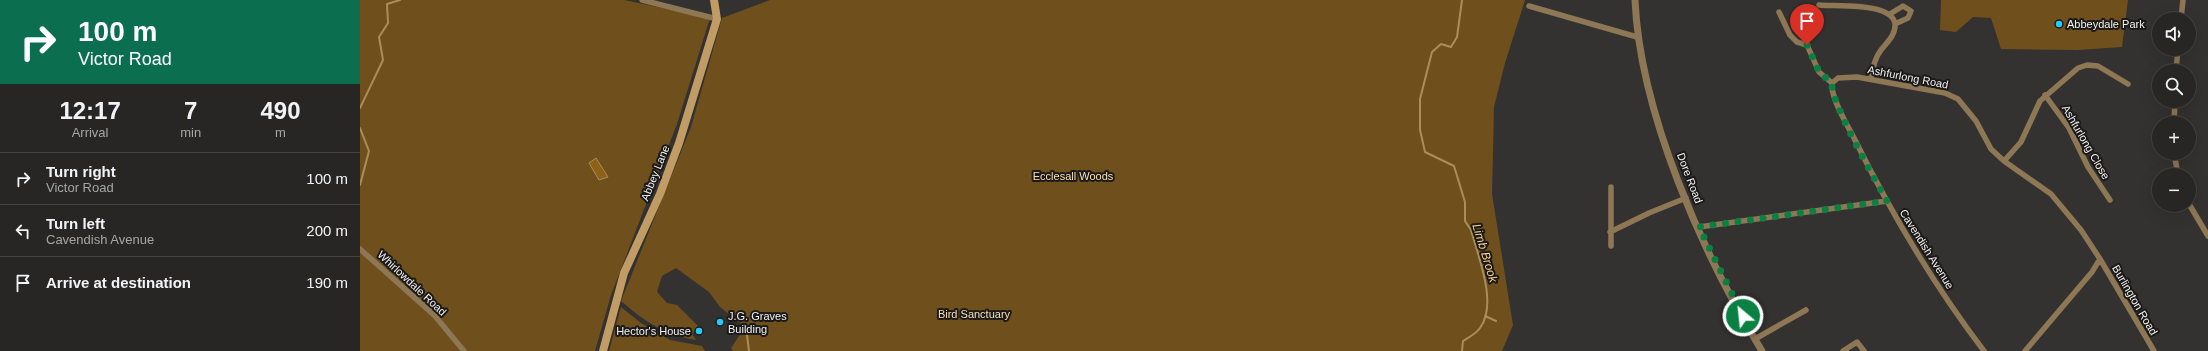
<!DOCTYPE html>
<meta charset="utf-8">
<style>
:root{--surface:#272624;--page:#333231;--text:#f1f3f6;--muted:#a4a5a6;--line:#434341}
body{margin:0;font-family:Arial,sans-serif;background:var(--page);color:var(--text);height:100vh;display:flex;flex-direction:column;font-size:15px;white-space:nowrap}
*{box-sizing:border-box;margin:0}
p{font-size:13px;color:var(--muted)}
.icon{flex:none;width:22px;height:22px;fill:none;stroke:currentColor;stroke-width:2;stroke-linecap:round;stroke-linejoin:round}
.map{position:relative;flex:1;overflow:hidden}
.panel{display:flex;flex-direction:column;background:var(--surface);width:360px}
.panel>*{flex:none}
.banner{background:#0b6e4f;color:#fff;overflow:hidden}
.fabs{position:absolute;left:1792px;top:12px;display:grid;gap:8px}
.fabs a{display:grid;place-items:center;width:44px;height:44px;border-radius:50%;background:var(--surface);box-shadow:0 4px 16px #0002,0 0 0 1px var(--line);font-size:20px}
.pin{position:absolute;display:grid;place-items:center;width:34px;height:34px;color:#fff;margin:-41px -17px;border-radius:50% 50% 50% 0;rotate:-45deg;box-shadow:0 0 4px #0007}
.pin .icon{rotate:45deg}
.me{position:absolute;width:44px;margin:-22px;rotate:332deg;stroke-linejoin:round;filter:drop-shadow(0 0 3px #0008)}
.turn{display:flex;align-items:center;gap:14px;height:84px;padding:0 12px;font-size:18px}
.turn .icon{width:52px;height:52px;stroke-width:2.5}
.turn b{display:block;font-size:28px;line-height:34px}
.eta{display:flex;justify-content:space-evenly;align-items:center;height:68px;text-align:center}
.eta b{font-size:24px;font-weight:700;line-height:28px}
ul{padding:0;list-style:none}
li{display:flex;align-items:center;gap:12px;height:52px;padding:0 12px;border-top:1px solid var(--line)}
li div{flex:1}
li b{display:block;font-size:15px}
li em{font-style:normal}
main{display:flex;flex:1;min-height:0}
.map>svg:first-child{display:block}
.green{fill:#6f501c}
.water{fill:#8b6218;stroke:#aa8d58}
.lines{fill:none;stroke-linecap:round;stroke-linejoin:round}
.stream{stroke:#aa8d58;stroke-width:2}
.minor{stroke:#8e7755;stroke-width:5.5}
.tertiary{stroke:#8e7755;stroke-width:7}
.secondary{stroke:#c19c65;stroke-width:8}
.route{stroke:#0b8043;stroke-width:7;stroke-dasharray:0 12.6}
.poi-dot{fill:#25c9fe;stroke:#1b1a19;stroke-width:1.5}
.labels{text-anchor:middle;stroke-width:4;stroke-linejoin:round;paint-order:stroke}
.poi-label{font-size:11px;fill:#f2f1ef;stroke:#1b1a19;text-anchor:start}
.street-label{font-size:11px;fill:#f2f1ef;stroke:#1b1a19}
.park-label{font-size:11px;fill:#fbdfb6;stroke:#1b1a19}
.water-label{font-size:12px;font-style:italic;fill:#fbd192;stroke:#1b1a19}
</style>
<main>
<section class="panel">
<div class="banner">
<div class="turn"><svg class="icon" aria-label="right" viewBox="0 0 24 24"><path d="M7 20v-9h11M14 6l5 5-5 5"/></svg><div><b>100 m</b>Victor Road</div></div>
</div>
<div class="eta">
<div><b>12:17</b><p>Arrival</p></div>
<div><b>7</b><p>min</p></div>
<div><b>490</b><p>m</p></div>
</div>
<ul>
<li><svg class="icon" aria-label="right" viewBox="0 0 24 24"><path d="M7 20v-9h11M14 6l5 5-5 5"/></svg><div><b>Turn right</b><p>Victor Road</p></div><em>100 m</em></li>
<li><svg class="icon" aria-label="left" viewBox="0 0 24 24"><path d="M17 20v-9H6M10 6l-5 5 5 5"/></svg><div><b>Turn left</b><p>Cavendish Avenue</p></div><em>200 m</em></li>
<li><svg class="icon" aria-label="arrive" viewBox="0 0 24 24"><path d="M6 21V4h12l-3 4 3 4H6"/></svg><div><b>Arrive at destination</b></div><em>190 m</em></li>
</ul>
</section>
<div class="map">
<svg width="1848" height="351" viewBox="0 0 1848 351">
<rect width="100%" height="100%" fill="#343230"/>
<!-- green -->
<path class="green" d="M0,0H264L350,18L317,124L251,295L235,351H0Z
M410,0H1165L1145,63L1134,107L1132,194L1153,325L1142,351H373L371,348L385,327L360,307L349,292L316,268L302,276L297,292L307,303L317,305L339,327L332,334L336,340C302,333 287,323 261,301L331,127L362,18Z
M1581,0H1768L1762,47L1717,50L1641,49L1631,18L1613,17L1596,32L1580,30Z
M261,307L281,323L310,340L342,346L345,351H249Z"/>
<!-- water -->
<path class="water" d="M236,158L248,177L239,180L229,163Z"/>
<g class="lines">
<!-- stream -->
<path class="stream" d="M0,108L23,60L19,37L28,23L27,4L40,0
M0,128L9,151L0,185
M1125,316L1136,321
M387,335L389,351
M1102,351L1103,341C1109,337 1116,334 1120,328C1138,304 1118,256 1111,230L1105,221V202L1094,166L1065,152L1060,130V99L1072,52L1081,44L1091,47L1097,37L1102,0"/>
<!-- minor -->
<path class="minor" d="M282,0L357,19
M1459,5C1477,7 1551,0 1532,36C1529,41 1525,45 1521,50C1514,59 1513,69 1511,79
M1169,6L1277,37
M1419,12L1430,35L1437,42L1447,45L1459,72L1472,83
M1530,14L1543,6L1551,11L1548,18L1535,24
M1821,19L1823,0
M1816,71L1818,49
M1472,83L1478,78L1497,77L1585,93L1598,99L1616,121L1631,149L1644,161L1691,194L1721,230L1740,259L1732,272L1665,351
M1472,83C1470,96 1486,123 1493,136C1530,211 1573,284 1624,351
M1685,95L1709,128L1728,167L1750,200
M1814,123L1815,101
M1814,153L1818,175
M1644,161L1661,142L1680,101L1718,68L1727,65L1738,66L1768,84
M1829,204L1848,236
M1339,227L1527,201
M1250,232L1289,213L1326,198
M1251,246V187
M0,249L75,316L104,351
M1740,259L1794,351
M1395,339L1446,310
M1483,351L1497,342L1504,351"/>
<!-- tertiary -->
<path class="tertiary" d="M1275,0C1280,113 1343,255 1402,351"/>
<!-- secondary -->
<path class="secondary" d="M243,351L264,273L300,194L319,143L357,19L354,0"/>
</g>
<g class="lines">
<!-- route -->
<path class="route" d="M1383,316L1339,227L1527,201C1516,182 1469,99 1472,83L1459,72L1447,45"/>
</g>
<!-- markers -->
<g class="poi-dot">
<circle cx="1699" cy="24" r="4"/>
<circle cx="360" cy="322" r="4"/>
<circle cx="339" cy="331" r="4"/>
</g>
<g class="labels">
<!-- poi labels -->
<g class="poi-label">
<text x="1707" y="28">Abbeydale Park</text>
<text x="368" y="320">J.G. Graves<tspan x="368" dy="13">Building</tspan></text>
<text x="331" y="335" text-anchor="end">Hector's House</text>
</g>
<!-- street labels -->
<g class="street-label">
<text transform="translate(1548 77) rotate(11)" y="4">Ashfurlong Road</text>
<text transform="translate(1726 142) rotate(60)" y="4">Ashfurlong Close</text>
<text transform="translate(295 173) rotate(-68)" y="4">Abbey Lane</text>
<text transform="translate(1330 178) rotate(69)" y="4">Dore Road</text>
<text transform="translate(1567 249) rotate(58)" y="4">Cavendish Avenue</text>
<text transform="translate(52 283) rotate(43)" y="4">Whirlowdale Road</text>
<text transform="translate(1775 300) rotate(60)" y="4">Burlington Road</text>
</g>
<!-- park labels -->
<g class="park-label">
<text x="713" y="180">Ecclesall Woods</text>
<text x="614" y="318">Bird Sanctuary</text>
</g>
<!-- water labels -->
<g class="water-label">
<text transform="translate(1125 253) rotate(73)" y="4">Limb Brook</text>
</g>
</g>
</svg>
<div class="fabs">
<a><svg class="icon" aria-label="sound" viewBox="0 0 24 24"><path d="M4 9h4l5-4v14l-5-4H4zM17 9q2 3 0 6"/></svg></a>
<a><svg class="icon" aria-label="search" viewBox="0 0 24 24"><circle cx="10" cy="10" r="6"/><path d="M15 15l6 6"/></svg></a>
<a>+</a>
<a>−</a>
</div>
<div class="pin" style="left:1447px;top:45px;background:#d93025"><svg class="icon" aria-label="arrive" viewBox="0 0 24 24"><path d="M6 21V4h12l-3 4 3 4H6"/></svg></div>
<svg class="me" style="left:1383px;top:316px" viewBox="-20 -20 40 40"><circle r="17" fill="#0b8043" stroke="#fff" stroke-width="3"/><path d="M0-11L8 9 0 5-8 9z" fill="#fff"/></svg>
</div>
</main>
